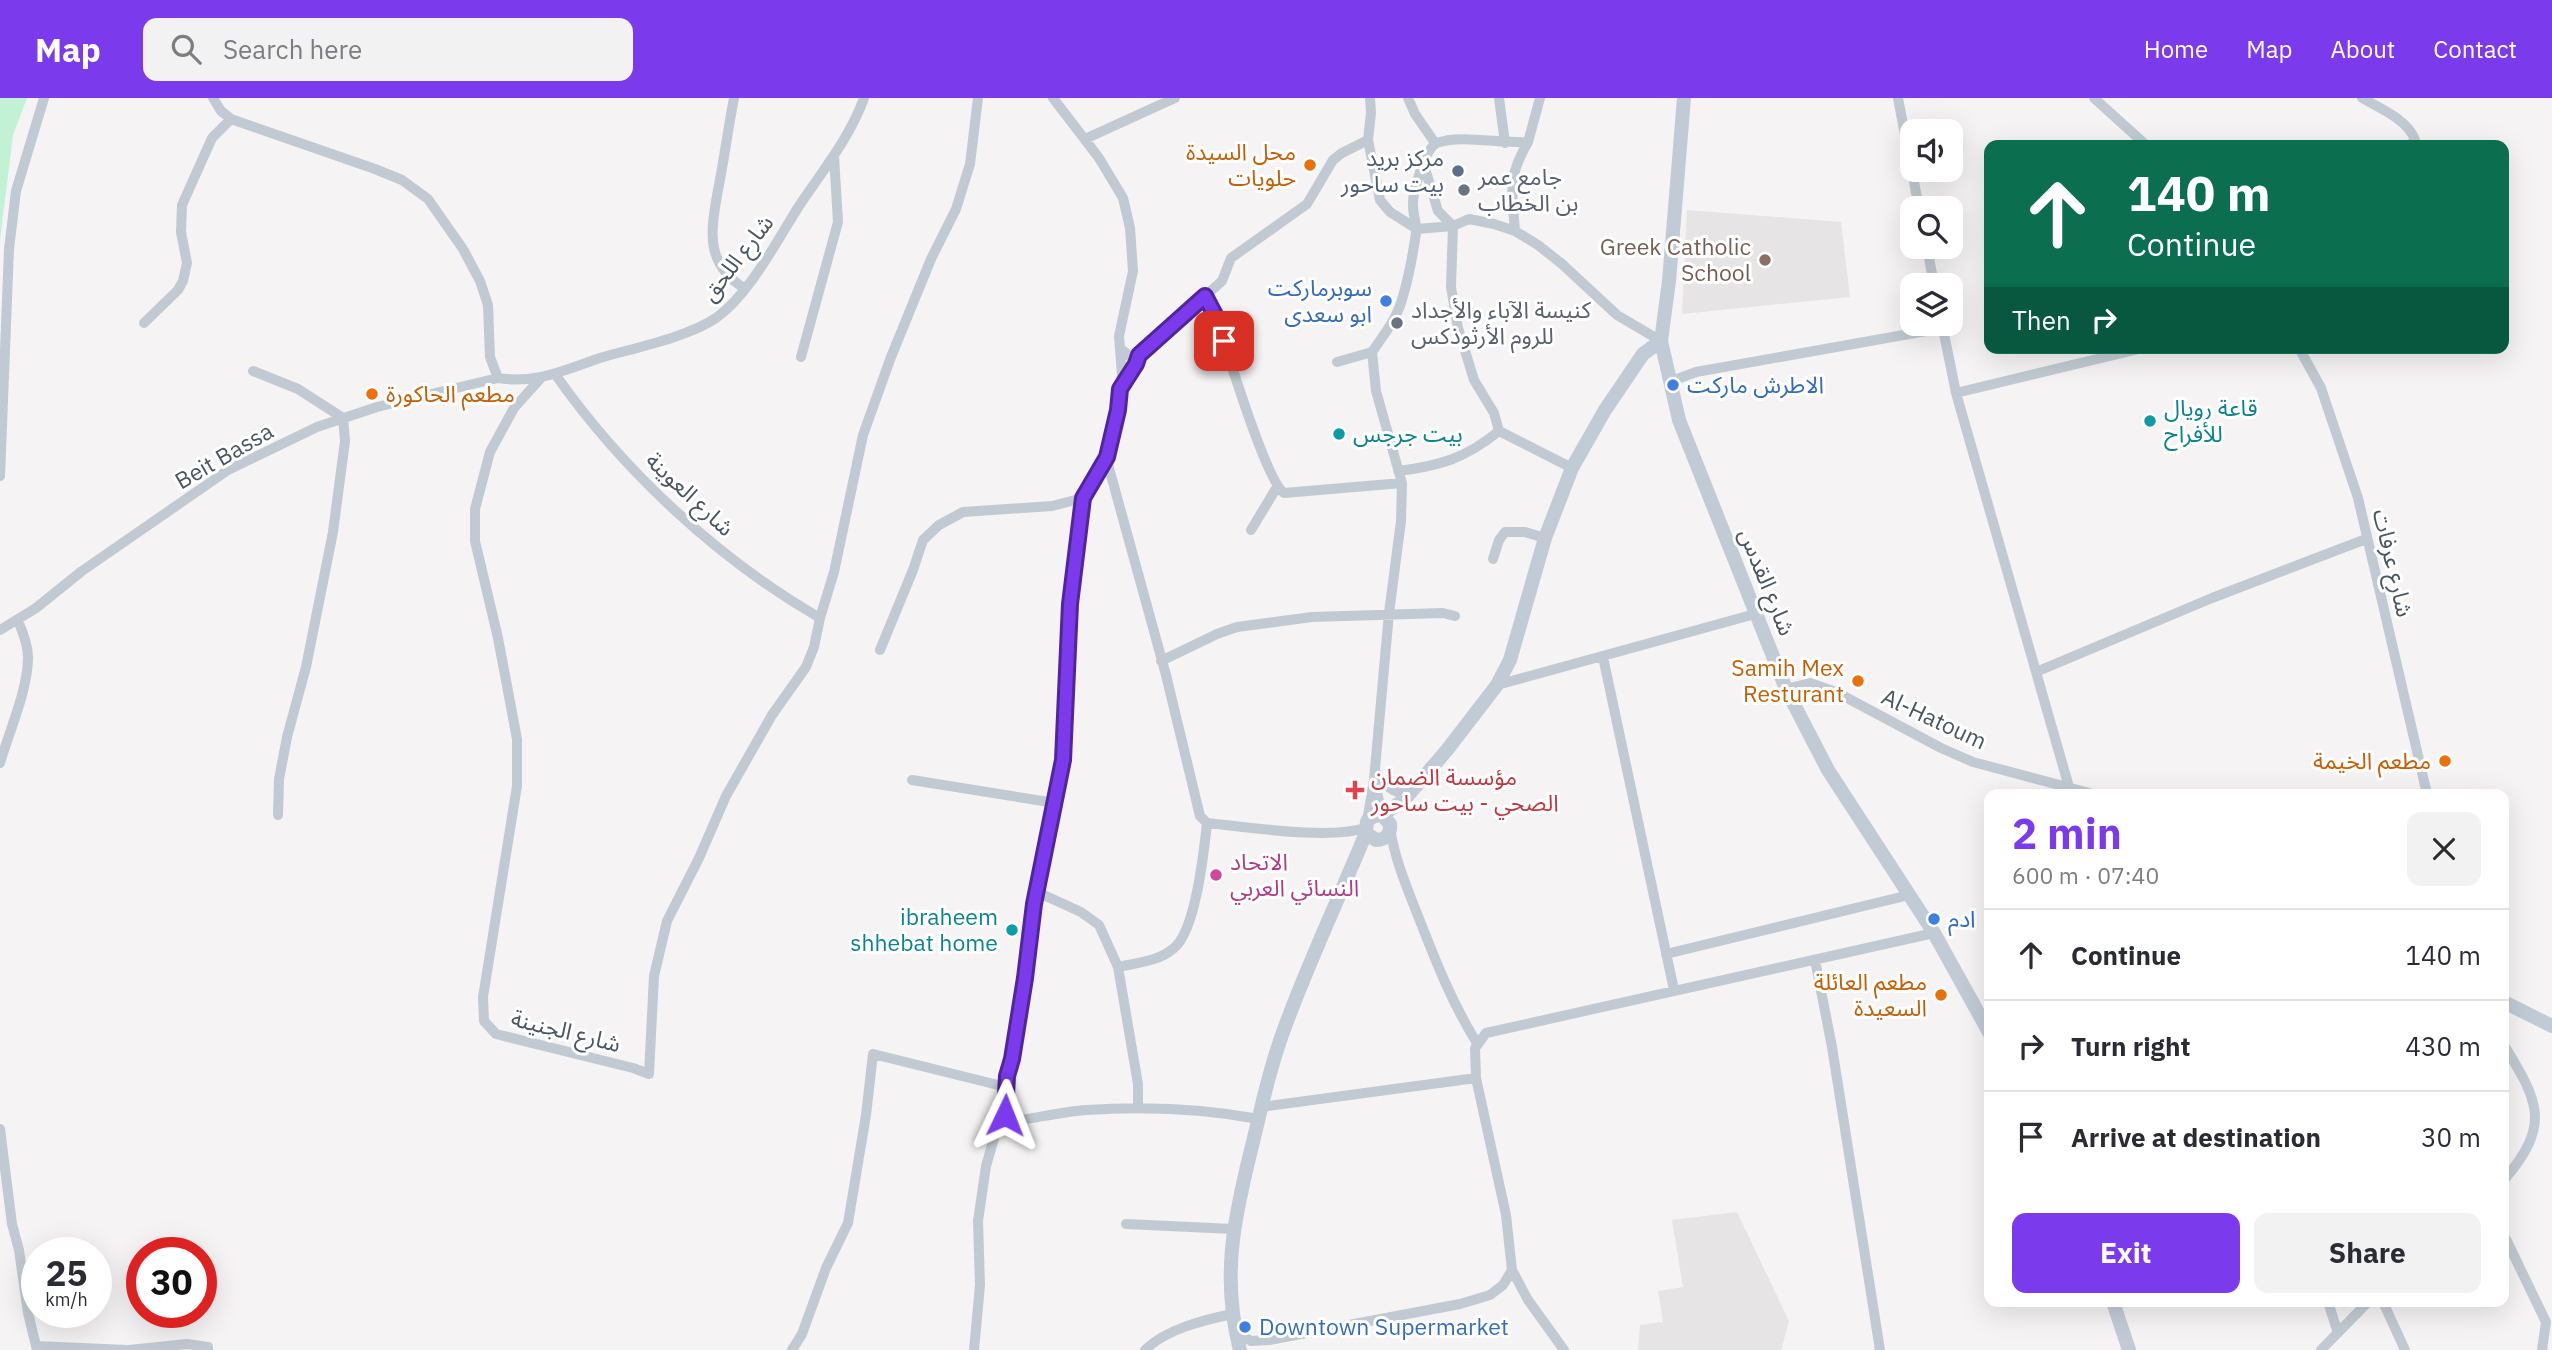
<!DOCTYPE html>
<meta charset="utf-8">
<style>
:root{--surface:#fff;--page:#f2f2f3;--text:#2b2b33;--muted:#7c7c81;--line:#e1e1e2;--accent:#7c3aed}
body{margin:0;font-family:"IBM Plex Sans","Noto Sans Arabic",sans-serif;background:var(--page);color:var(--text);height:100vh;display:flex;flex-direction:column;font-size:26px;white-space:nowrap}
*{box-sizing:border-box;margin:0}
p{font-size:23px;color:var(--muted)}
.icon{flex:none;width:38px;height:38px;fill:none;stroke:currentColor;stroke-width:2;stroke-linecap:round;stroke-linejoin:round}
.map{position:relative;flex:1;overflow:hidden}
.panel{position:absolute;left:1984px;top:691px;width:525px;height:518px;display:flex;flex-direction:column;background:var(--surface);border-radius:14px;box-shadow:0 7px 28px #0002}
.panel>*{flex:none}
.hud{position:absolute;left:1984px;top:42px;width:525px;height:214px;border-radius:14px;box-shadow:0 7px 28px #0002;background:#0b6e4f;color:#fff;overflow:hidden}
.fabs{position:absolute;left:1900px;top:21px;display:grid;gap:14px}
.fabs a{display:grid;place-items:center;width:63px;height:63px;border-radius:14px;background:var(--surface);box-shadow:0 7px 28px #0002;font-size:35px}
.speed{position:absolute;left:21px;top:1139px;display:flex;gap:14px;font-size:35px;font-weight:700;text-align:center}
.speed>*{display:grid;place-content:center;width:91px;height:91px;border-radius:50%;background:var(--surface);box-shadow:0 7px 28px #0002;line-height:1}
.speed small{font-size:18px;font-weight:400}
.speed .limit{border:10px solid #d22;background:#fff;color:#111}
.pin{position:absolute;display:grid;place-items:center;width:60px;height:60px;color:#fff;margin:-30px;border-radius:14px;box-shadow:0 4px 10px #0006}
.me{position:absolute;width:77px;margin:-38px;rotate:2deg;stroke-linejoin:round;filter:drop-shadow(0 0 5px #0008)}
.turn{display:flex;align-items:center;gap:24px;height:147px;padding:0 28px;font-size:32px}
.turn .icon{width:91px;height:91px;stroke-width:2.5}
.turn b{display:block;font-size:49px;line-height:60px}
.then{display:flex;align-items:center;height:66px;padding:0 28px;background:#0003;gap:14px;font-size:26px}
.round{display:grid;place-items:center;flex:none;width:74px;height:74px;border-radius:14px;background:var(--page)}
.headline{display:flex;align-items:center;justify-content:space-between;height:119px;padding:0 28px}
h1{font-size:42px;font-weight:700;line-height:52px;color:var(--accent)}
.cta{display:flex;gap:14px;margin-top:auto;padding:14px 28px}
.cta a{flex:1;height:80px;border-radius:14px;background:var(--accent);color:#fff;font-size:28px;font-weight:700;line-height:80px;text-align:center}
.cta a+a{background:var(--page);color:var(--text)}
ul{padding:0;list-style:none}
li{display:flex;align-items:center;gap:21px;height:91px;padding:0 28px;border-top:2px solid var(--line)}
li div{flex:1}
li b{display:block;font-size:26px}
li em{font-style:normal}
header{display:flex;align-items:center;gap:42px;box-sizing:border-box;height:98px;padding:0 35px;background:var(--accent);color:#fff}
header strong{font-size:33px}
nav{display:flex;gap:38px;margin-inline-start:auto;font-size:24px}
.search{width:490px;height:63px;background:var(--page);display:flex;align-items:center;gap:18px;box-sizing:border-box;padding:0 24px;border-radius:14px;color:var(--muted);font-size:26px}
.map>svg:first-child{display:block}
.education{fill:#e6e4e5}
.green{fill:#c3f1d5}
.lines{fill:none;stroke-linecap:round;stroke-linejoin:round}
.street{stroke:#c1cad2;stroke-width:10}
.secondary{stroke:#c1cbd6;stroke-width:14}
.route-casing{stroke:#51269a;stroke-width:18}
.route{stroke:#7c3aed;stroke-width:12}
.food-dot{fill:#e8710a;stroke:#fff;stroke-width:2.5}
.service-dot{fill:#5c6f8a;stroke:#fff;stroke-width:2.5}
.worship-dot{fill:#6b7280;stroke:#fff;stroke-width:2.5}
.education-dot{fill:#8d6e63;stroke:#fff;stroke-width:2.5}
.shop-dot{fill:#3f7fe0;stroke:#fff;stroke-width:2.5}
.culture-dot{fill:#0f9aa8;stroke:#fff;stroke-width:2.5}
.health-dot{fill:#e0444e;stroke:#fff;stroke-width:2.5}
.hotel-dot{fill:#d1479c;stroke:#fff;stroke-width:2.5}
.labels{text-anchor:middle;stroke-width:6;stroke-linejoin:round;paint-order:stroke}
.food-label{font-size:23px;fill:#c56008;stroke:#fff;text-anchor:end}
.service-label{font-size:23px;fill:#4e5e75;stroke:#fff;text-anchor:end}
.worship-label{font-size:23px;fill:#5b616d;stroke:#fff;text-anchor:start}
.education-label{font-size:23px;fill:#785e54;stroke:#fff;text-anchor:end}
.street-label{font-size:23px;fill:#4a5661;stroke:#fff}
.shop-label{font-size:23px;fill:#366cbe;stroke:#fff;text-anchor:start}
.culture-label{font-size:23px;fill:#0d838f;stroke:#fff;text-anchor:start}
.health-label{font-size:23px;fill:#be3a42;stroke:#fff;text-anchor:start}
.hotel-label{font-size:23px;fill:#b23c85;stroke:#fff;text-anchor:start}
</style>
<header>
<strong>Map</strong>
<div class="search"><svg class="icon" aria-label="search" viewBox="0 0 24 24"><circle cx="10" cy="10" r="6"/><path d="M15 15l6 6"/></svg>Search here</div>
<nav><a>Home</a><a>Map</a><a>About</a><a>Contact</a></nav>
</header>
<div class="map">
<svg width="2552" height="1252" viewBox="0 0 2552 1252">
<rect width="100%" height="100%" fill="#f5f3f3"/>
<!-- education -->
<path class="education" d="M1687,112L1841,124L1850,199L1682,216Z
M1737,1114L1789,1223L1781,1252H1638L1640,1227L1663,1224L1658,1193L1683,1189L1672,1122Z"/>
<!-- green -->
<path class="green" d="M0,0H27L13,37L0,142Z"/>
<g class="lines">
<!-- street -->
<path class="street" d="M213,0L221,13L231,21
M734,0C728,31 724,62 718,92C711,132 704,165 744,190
M1370,0L1371,15L1368,42L1380,102L1390,114L1417,131L1453,128L1469,121L1494,126L1515,133L1538,147L1562,166L1617,217L1661,243
M1408,0L1415,16L1435,45
M1499,0L1505,45
M1898,0L1919,110
M2094,0L2146,47
M2362,0C2380,10 2408,22 2415,42L2410,47
M1085,41L1175,0
M1423,64L1438,113L1453,128L1451,189L1458,230L1474,282L1494,315L1499,333
M1515,133C1512,93 1507,80 1528,44
M1927,149L1934,187
M1205,198L1215,217C1226,248 1265,381 1284,395L1402,385
M144,225L178,192L183,183L187,165L181,134L182,107L212,40L231,21L375,71L402,82L428,101L463,151L480,183L488,207L490,259L498,280
M1942,226L1956,295L2069,689
M1120,250L1133,261L1139,257L1222,183L1231,160L1307,106L1333,62L1342,55L1368,42
M2299,250L2321,290L2358,400L2427,696
M801,259L838,124L834,58
M1337,264L1372,254
M253,273L298,291L343,320L345,343L333,434L306,569L287,639L279,681L278,717
M555,276C623,373 718,461 820,520
M541,280L514,310L490,354L475,411V443L498,540L517,641V688L483,899L484,923L496,936L633,970L649,976L654,878L667,823L699,760L726,698L772,617L806,569L814,549L820,520L834,474L863,337L891,259L931,161L956,111L970,66L978,0
M1669,284L1696,274L1943,230
M1122,287L1133,269
M1956,295L2143,250
M1499,333L1572,370
M1106,359L1166,577L1200,718L1207,725C1249,729 1328,742 1365,730
M1398,373C1440,368 1466,360 1499,333
M0,378L9,151L16,93L44,0
M1251,432L1277,389
M1493,461L1499,442L1505,434H1525L1545,440
M0,532L36,510L82,473L228,372L317,329L377,309L498,280C536,286 565,272 600,260C634,250 688,239 716,220C751,195 778,140 801,105C824,71 850,39 864,0
M880,552L913,472L923,442L939,427L963,414L1052,408L1083,400
M1603,559L1674,892
M1161,563L1217,536L1237,529L1312,519L1443,515L1455,518
M2036,574L2212,500L2366,441
M1497,587L1755,516
M1786,591L1810,585L1836,594L1941,650L1973,664L2093,696
M0,665C9,634 28,591 28,560C28,547 23,534 18,523
M1375,673C1384,687 1392,695 1409,696
M912,682L1055,705
M1376,689L1382,717
M1367,723L1374,682L1389,515L1401,423L1402,385L1376,293L1372,254C1384,237 1398,219 1403,198C1409,178 1413,156 1416,135C1417,126 1413,117 1413,108C1412,96 1425,50 1437,45C1459,36 1502,46 1528,44L1540,0
M1390,730C1395,763 1408,792 1420,823C1436,864 1453,907 1477,945
M1037,794L1063,662L1070,506L1083,400L1106,359L1118,312L1122,277L1119,238L1133,173L1130,130L1123,100L1099,60L1053,0
M1666,856L1909,797
M1815,862L1832,949L1880,1252
M1118,869C1137,865 1160,863 1174,850C1196,832 1204,753 1207,725
M2504,947C2538,1003 2552,1026 2504,1082
M1261,1009L1476,980
M1012,1023L1005,1017L1006,989L1012,961L1037,794L1081,814L1099,827L1118,869L1138,986V1009
M1012,1023C1037,1020 1062,1014 1086,1012C1144,1008 1201,1010 1259,1021
M0,1031L12,1126L19,1152L28,1215L37,1252
M1126,1126L1233,1131
M2504,1137L2546,1224L2542,1252
M1512,1172L1528,1202L1564,1252
M2328,1204L2338,1235
M2383,1204L2405,1252
M1236,1234L1251,1243L1269,1242L1460,1206L1490,1197L1503,1187L1512,1172L1506,1117L1476,980L1475,950L1486,935L1934,835
M36,1248L127,1252
M129,1252L187,1246L208,1249V1252
M792,1252L802,1236L826,1170L848,1125L866,1017L873,956L1006,989
M974,1252L980,1187L978,1123L986,1068L995,1037L1012,1023
M1145,1252C1166,1231 1204,1222 1232,1216
M2321,1252L2368,1204"/>
<!-- secondary -->
<path class="secondary" d="M1684,0L1669,183L1661,243L1679,322L1786,591L1828,672L1934,835L1990,936
M1382,717L1390,726C1391,736 1386,742 1376,742L1366,735L1367,723L1374,718L1382,717L1404,702L1447,652L1497,587L1510,562L1545,440L1572,370L1605,312L1643,256L1661,243
M2504,904L2552,928
M2113,1204L2129,1252
M1240,1252C1221,1179 1234,1120 1252,1048C1262,1007 1271,965 1286,926C1310,861 1340,798 1366,735"/>
</g>
<g class="lines">
<!-- route casing -->
<g class="route-casing">
<path id="route" d="M1005,1017L1007,978L1012,961L1025,880L1034,806L1063,662L1070,506L1083,400L1107,359L1118,312L1120,291L1136,266L1139,257L1205,198L1215,217L1224,243"/>
</g>
<!-- route -->
<use href="#route" class="route"/>
</g>
<!-- markers -->
<g class="food-dot">
<circle cx="1310" cy="67" r="7"/>
<circle cx="372" cy="296" r="7"/>
<circle cx="1858" cy="583" r="7"/>
<circle cx="2445" cy="663" r="7"/>
<circle cx="1941" cy="897" r="7"/>
</g>
<circle class="service-dot" cx="1458" cy="73" r="7"/>
<g class="worship-dot">
<circle cx="1464" cy="92" r="7"/>
<circle cx="1397" cy="225" r="7"/>
</g>
<circle class="education-dot" cx="1765" cy="162" r="7"/>
<g class="shop-dot">
<circle cx="1386" cy="203" r="7"/>
<circle cx="1673" cy="287" r="7"/>
<circle cx="1934" cy="821" r="7"/>
<circle cx="1245" cy="1229" r="7"/>
</g>
<g class="culture-dot">
<circle cx="2150" cy="323" r="7"/>
<circle cx="1339" cy="336" r="7"/>
<circle cx="1012" cy="832" r="7"/>
</g>
<path class="health-dot" d="M1351.5 681.5h7v7h7v7h-7v7h-7v-7h-7v-7h7z"/>
<circle class="hotel-dot" cx="1216" cy="777" r="7"/>
<g class="labels">
<!-- food labels -->
<g class="food-label">
<text x="1296" y="62">محل السيدة<tspan x="1296" dy="26">حلويات</tspan></text>
<text x="386" y="304" text-anchor="start">مطعم الحاكورة</text>
<text x="1844" y="578">Samih Mex<tspan x="1844" dy="26">Resturant</tspan></text>
<text x="2431" y="671">مطعم الخيمة</text>
<text x="1927" y="892">مطعم العائلة<tspan x="1927" dy="26">السعيدة</tspan></text>
</g>
<!-- service labels -->
<g class="service-label">
<text x="1444" y="68">مركز بريد<tspan x="1444" dy="26">بيت ساحور</tspan></text>
</g>
<!-- worship labels -->
<g class="worship-label">
<text x="1478" y="87">جامع عمر<tspan x="1478" dy="26">بن الخطاب</tspan></text>
<text x="1411" y="220">كنيسة الآباء والأجداد<tspan x="1411" dy="26">للروم الأرثوذكس</tspan></text>
</g>
<!-- education labels -->
<g class="education-label">
<text x="1751" y="157">Greek Catholic<tspan x="1751" dy="26">School</tspan></text>
</g>
<!-- street labels -->
<g class="street-label">
<text transform="translate(737 160) rotate(-52)" y="8">شارع اللحق</text>
<text transform="translate(224 358) rotate(-30)" y="8">Beit Bassa</text>
<text transform="translate(690 396) rotate(43)" y="8">شارع العوينة</text>
<text transform="translate(2393 465) rotate(77)" y="8">شارع عرفات</text>
<text transform="translate(1767 484) rotate(68)" y="8">شارع القدس</text>
<text transform="translate(1934 621) rotate(25)" y="8">Al-Hatoum</text>
<text transform="translate(566 933) rotate(14)" y="8">شارع الجنينة</text>
</g>
<!-- shop labels -->
<g class="shop-label">
<text x="1372" y="198" text-anchor="end">سوبرماركت<tspan x="1372" dy="26">ابو سعدى</tspan></text>
<text x="1687" y="295">الاطرش ماركت</text>
<text x="1948" y="829">ادم</text>
<text x="1259" y="1237">Downtown Supermarket</text>
</g>
<!-- culture labels -->
<g class="culture-label">
<text x="2164" y="318">قاعة رويال<tspan x="2164" dy="26">للأفراح</tspan></text>
<text x="1353" y="344">بيت جرجس</text>
<text x="998" y="827" text-anchor="end">ibraheem<tspan x="998" dy="26">shhebat home</tspan></text>
</g>
<!-- health labels -->
<g class="health-label">
<text x="1371" y="687">مؤسسة الضمان<tspan x="1371" dy="26">الصحي - بيت ساحور</tspan></text>
</g>
<!-- hotel labels -->
<g class="hotel-label">
<text x="1230" y="772">الاتحاد<tspan x="1230" dy="26">النسائي العربي</tspan></text>
</g>
</g>
</svg>
<div class="fabs">
<a><svg class="icon" aria-label="sound" viewBox="0 0 24 24"><path d="M4 9h4l5-4v14l-5-4H4zM17 9q2 3 0 6"/></svg></a>
<a><svg class="icon" aria-label="search" viewBox="0 0 24 24"><circle cx="10" cy="10" r="6"/><path d="M15 15l6 6"/></svg></a>
<a><svg class="icon" aria-label="layers" viewBox="0 0 24 24"><path d="M12 4l9 5-9 5-9-5zM3 14l9 5 9-5"/></svg></a>
</div>
<div class="speed"><div>25<small>km/h</small></div><div class="limit">30</div></div>
<div class="pin" style="left:1224px;top:243px;background:#d93025"><svg class="icon" aria-label="arrive" viewBox="0 0 24 24"><path d="M6 21V4h12l-3 4 3 4H6"/></svg></div>
<svg class="me" style="left:1005px;top:1017px" viewBox="-20 -20 40 40"><path d="M0-17L14 15 0 8-14 15z" fill="#7c3aed" stroke="#fff" stroke-width="4"/></svg>
<div class="hud">
<div class="turn"><svg class="icon" aria-label="ahead" viewBox="0 0 24 24"><path d="M12 20V5M6 11l6-6 6 6"/></svg><div><b>140 m</b>Continue</div></div>
<div class="then">Then<svg class="icon" aria-label="right" viewBox="0 0 24 24"><path d="M7 20v-9h11M14 6l5 5-5 5"/></svg></div>
</div>
<section class="panel">
<div class="headline"><div><h1>2 min</h1><p>600 m · 07:40</p></div><a class="round"><svg class="icon" aria-label="close" viewBox="0 0 24 24"><path d="M6 6l12 12M18 6L6 18"/></svg></a></div>
<ul>
<li><svg class="icon" aria-label="ahead" viewBox="0 0 24 24"><path d="M12 20V5M6 11l6-6 6 6"/></svg><div><b>Continue</b></div><em>140 m</em></li>
<li><svg class="icon" aria-label="right" viewBox="0 0 24 24"><path d="M7 20v-9h11M14 6l5 5-5 5"/></svg><div><b>Turn right</b></div><em>430 m</em></li>
<li><svg class="icon" aria-label="arrive" viewBox="0 0 24 24"><path d="M6 21V4h12l-3 4 3 4H6"/></svg><div><b>Arrive at destination</b></div><em>30 m</em></li>
</ul>
<div class="cta"><a>Exit</a><a>Share</a></div>
</section>
</div>
